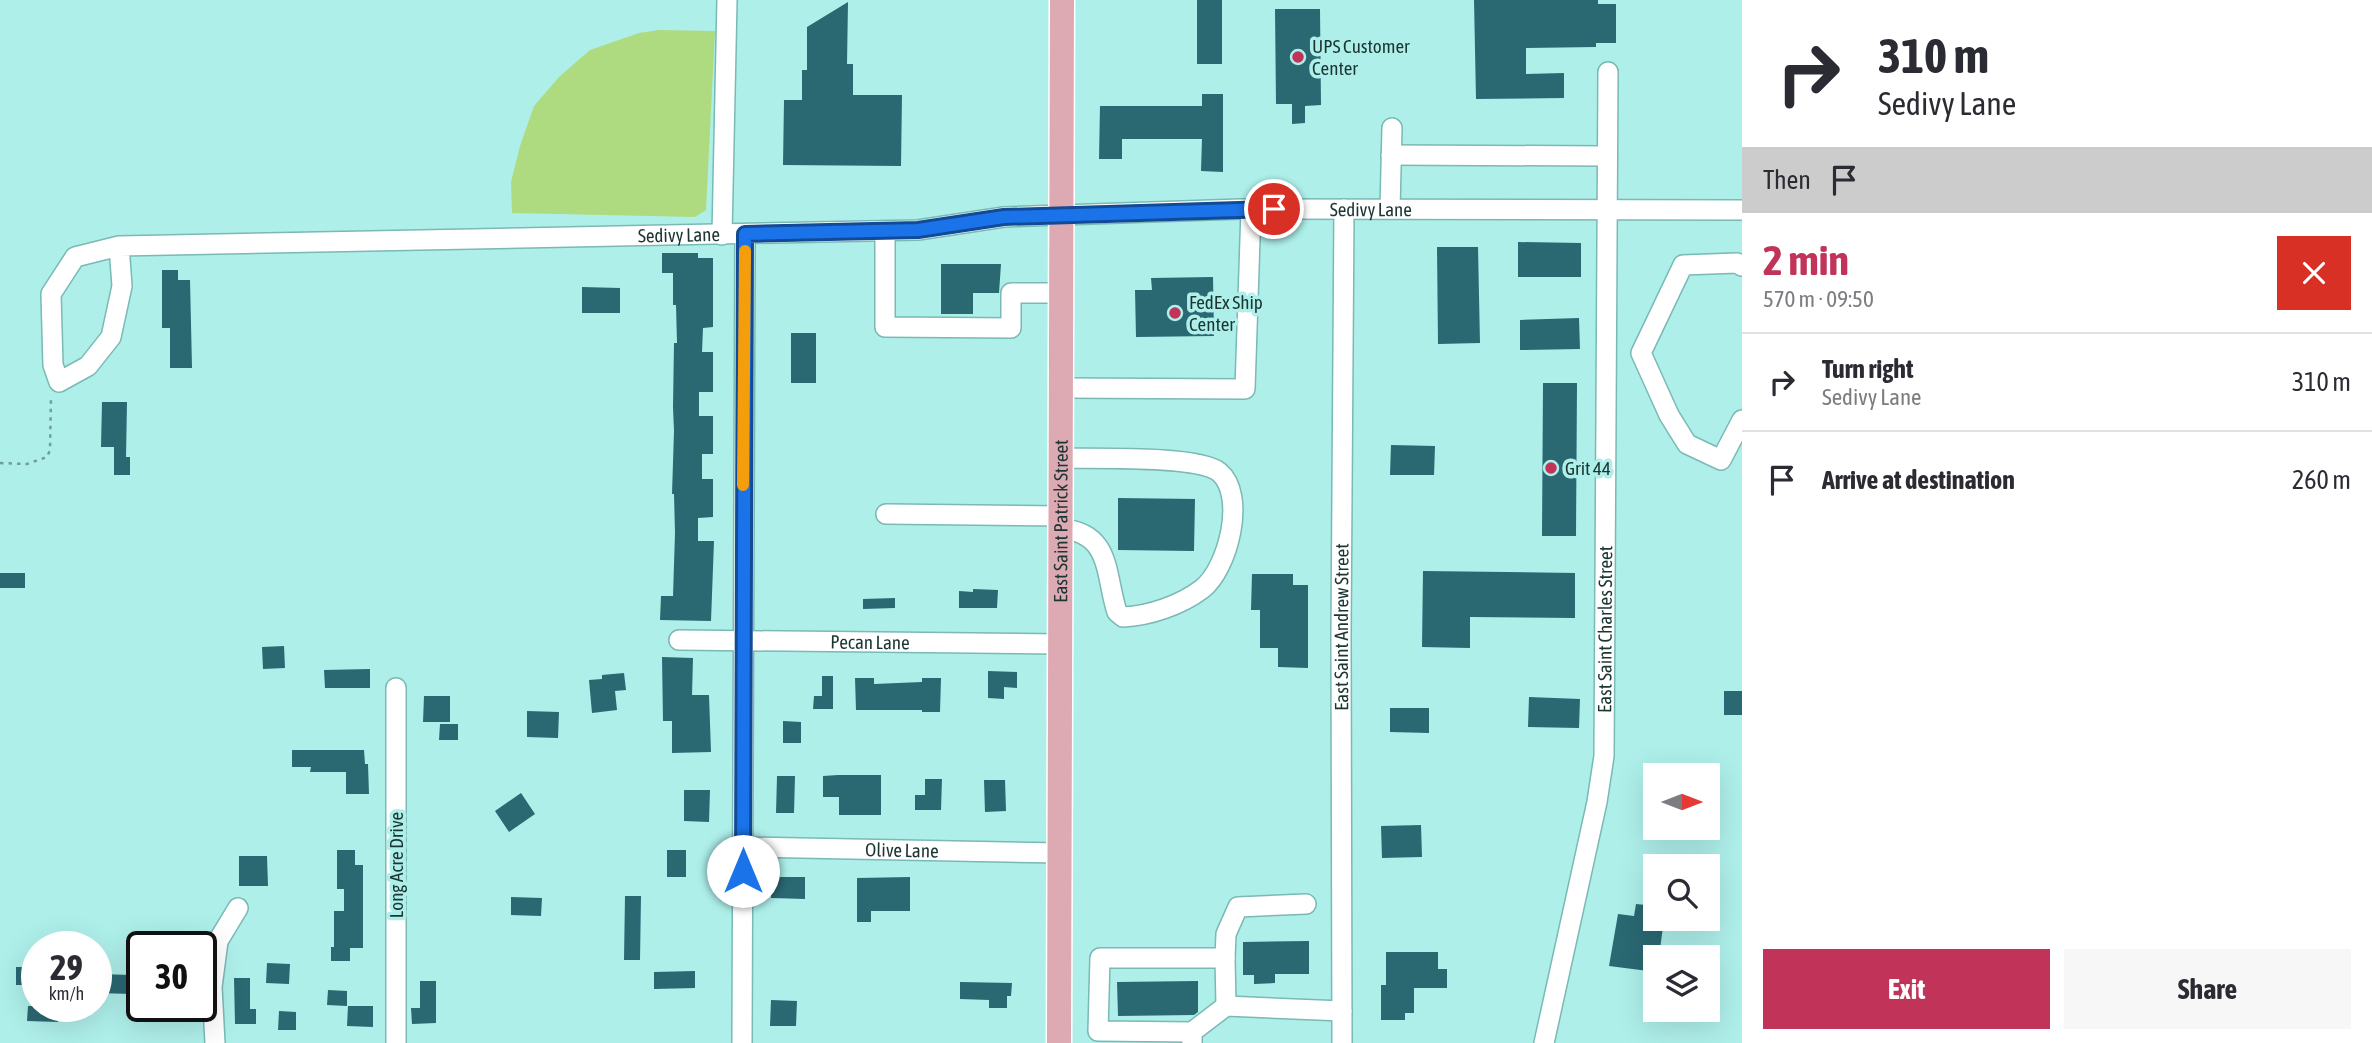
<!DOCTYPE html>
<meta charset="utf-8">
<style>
:root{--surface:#fff;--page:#f7f7f7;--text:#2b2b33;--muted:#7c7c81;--line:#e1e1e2;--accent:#c2335a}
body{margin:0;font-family:"Asap Condensed",sans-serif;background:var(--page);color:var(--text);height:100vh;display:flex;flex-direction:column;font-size:26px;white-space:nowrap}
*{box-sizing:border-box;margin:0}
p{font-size:23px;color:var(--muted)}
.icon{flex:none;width:38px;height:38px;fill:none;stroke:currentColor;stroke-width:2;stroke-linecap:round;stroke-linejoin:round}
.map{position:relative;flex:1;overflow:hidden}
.panel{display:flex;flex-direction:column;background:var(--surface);width:630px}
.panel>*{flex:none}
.banner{background:#fff;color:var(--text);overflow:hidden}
.needle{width:46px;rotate:90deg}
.tools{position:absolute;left:1643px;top:763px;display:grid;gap:14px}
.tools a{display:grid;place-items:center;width:77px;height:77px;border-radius:0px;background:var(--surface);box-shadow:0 7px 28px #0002;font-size:35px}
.speed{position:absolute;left:21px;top:931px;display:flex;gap:14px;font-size:35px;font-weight:700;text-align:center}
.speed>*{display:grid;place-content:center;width:91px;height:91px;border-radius:50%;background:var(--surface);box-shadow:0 7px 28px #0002;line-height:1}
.speed small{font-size:18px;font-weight:400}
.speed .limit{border:4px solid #111;border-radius:10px;background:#fff;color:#111}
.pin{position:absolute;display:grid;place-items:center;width:60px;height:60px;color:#fff;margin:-30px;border:4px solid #fff;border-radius:50%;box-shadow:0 2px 7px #0007}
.me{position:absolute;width:77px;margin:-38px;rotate:0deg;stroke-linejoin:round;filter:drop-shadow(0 0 5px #0008)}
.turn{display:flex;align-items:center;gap:24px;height:147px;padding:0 21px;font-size:32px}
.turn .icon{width:91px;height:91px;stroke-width:2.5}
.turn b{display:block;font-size:49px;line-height:60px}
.then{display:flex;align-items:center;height:66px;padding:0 21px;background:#0003;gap:14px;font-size:26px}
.round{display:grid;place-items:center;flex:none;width:74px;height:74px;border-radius:0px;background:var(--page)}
.summary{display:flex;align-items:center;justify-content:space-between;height:119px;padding:0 21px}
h1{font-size:42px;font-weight:700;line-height:52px;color:var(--accent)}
.primary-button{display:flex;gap:14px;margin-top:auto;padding:14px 21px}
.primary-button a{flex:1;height:80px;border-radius:0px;background:var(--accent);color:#fff;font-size:28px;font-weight:700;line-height:80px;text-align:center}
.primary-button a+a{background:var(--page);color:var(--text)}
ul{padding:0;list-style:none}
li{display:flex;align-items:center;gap:21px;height:98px;padding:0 21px;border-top:2px solid var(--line)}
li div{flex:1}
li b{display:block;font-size:26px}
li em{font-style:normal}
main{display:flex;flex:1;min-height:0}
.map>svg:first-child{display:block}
.green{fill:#afdb80}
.building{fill:#2a6872}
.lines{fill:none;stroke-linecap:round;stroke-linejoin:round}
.minor-casing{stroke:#7ab9b4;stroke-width:22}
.major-casing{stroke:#fff;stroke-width:27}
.path{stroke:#6f9f9c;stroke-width:2.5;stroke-dasharray:3.5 5;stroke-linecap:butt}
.minor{stroke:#fff;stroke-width:19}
.major{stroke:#dda9b2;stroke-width:24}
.route-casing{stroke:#114b97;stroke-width:18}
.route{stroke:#1a73e8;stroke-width:12}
.slow{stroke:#f59e0b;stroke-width:12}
.poi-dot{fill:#c2335a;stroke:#aeefea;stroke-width:2.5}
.labels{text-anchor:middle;stroke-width:7;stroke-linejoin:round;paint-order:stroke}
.poi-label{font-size:19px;fill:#1b3533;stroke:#aeefea;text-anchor:start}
.street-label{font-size:19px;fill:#1b3533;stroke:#aeefea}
</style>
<main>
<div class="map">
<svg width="1742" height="1043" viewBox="0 0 1742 1043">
<rect width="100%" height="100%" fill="#aeefea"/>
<!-- green -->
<path class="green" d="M659,30L715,31L706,210L695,217L512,213L511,182L520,146L534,106L559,77L590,50L639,33Z"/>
<!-- building -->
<path class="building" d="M1197,0H1222V64H1197Z
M1474,0H1598V4H1616V43H1596V47L1526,48V74L1564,73V98L1476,99Z
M848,2L847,64H853V95H902L901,166L783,165L784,100H802V70H807V27Z
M1275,9H1320L1321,105L1305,106V123L1292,124V104H1276Z
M1202,94H1223V172L1201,171L1202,139H1122V159H1099L1100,106H1202Z
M1518,242L1581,243V277H1518Z
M1437,247H1478L1480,343L1438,344Z
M662,253H698V258H713V327L703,328L702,352H713V392H699V416H713V454H702V479H713V517L698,518V541H714L711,621L660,620L661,596H673L675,533L674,494H672L674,431L673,407L674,343H677L676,305H673V273H662Z
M941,264H1001L999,293H973V314H941Z
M162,270H178V280H190L192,368H170V328H162Z
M1213,277L1214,336L1136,337L1135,290H1152L1151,278Z
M582,287L620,288V313H582Z
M1579,318L1580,349L1520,350V320Z
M791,333H816V383H791Z
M1543,383H1577L1576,536H1542Z
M102,402H127L126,457H130V475H114V447H101Z
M1391,445L1435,446L1434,475H1390Z
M1118,498L1195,499L1194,551L1118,550Z
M1423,571L1575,573V618L1470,617V648L1422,647Z
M0,573H25V588H0Z
M1252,574H1293V585H1308V668L1278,667V648H1260V610H1251Z
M973,589L998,590L997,608H959V591L973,592Z
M895,598V608L863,609V599Z
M284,646L285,668L263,669L262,647Z
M662,657L693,658L692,695H709L711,752L672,753V721H663Z
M370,669V688H325L324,670Z
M988,671L1017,672V688L1004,687V699L988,698Z
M624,673L626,690L615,691L617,710L592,713L589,680L602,679V675Z
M822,676H833V709H813L814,696H822Z
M855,678H874V684L922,682V678H941L940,712H922V710H856Z
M1724,691H1742V715H1724Z
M424,696H450V722H423Z
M1529,697L1580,699L1579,728L1528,727Z
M1390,708H1429V733L1390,732Z
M527,711L559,712L558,738L527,737Z
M783,721L801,722V743H783Z
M440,724H458V740H439Z
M292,750H364L365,764H368L369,794H346V772H310L311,767H292Z
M838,775H881V815H839V797H823V776Z
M777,776H795L794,813H776Z
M925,779H942L941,810H915V795H925Z
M984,780H1005L1006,811L985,812Z
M684,790H710L709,822L684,821Z
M521,793L535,814L509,832L495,811Z
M1421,825L1422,857L1382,858L1381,826Z
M337,850H355V865H363V948H350V961H331V947H334V911H344V889H337Z
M667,850H686V877H667Z
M239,856H267L268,886H239Z
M772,877H805V899L771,898Z
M910,877V911H871V922H857V878Z
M625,896H641L640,960H624Z
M511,897L542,898L541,916L511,915Z
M1636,904L1656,906V919H1664L1659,957H1656V972L1609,966L1618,914L1634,916Z
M1309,941V974H1275V983L1254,984V975H1243V942Z
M1386,952H1438V969H1447V988H1414V1013H1405V1020H1381V985H1386Z
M267,963L290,964L289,984L266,983Z
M16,967H34L33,985H16Z
M695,971V988L654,989V972Z
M96,974L133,975V994L96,993Z
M234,978H250V1009H256V1024H235Z
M420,981H436V1023L412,1024L411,1008H420Z
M1198,981V1012L1194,1015L1118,1016L1117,982Z
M960,982L1012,983L1011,996H1007V1008H989V1000L960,999Z
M328,990L347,991V1006L327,1005Z
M771,1000L797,1001L796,1026H770Z
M28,1006H58V1022L27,1021Z
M348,1006H373V1027L347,1026Z
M279,1011L296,1012V1030H278Z"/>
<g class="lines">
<!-- minor casing -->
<g class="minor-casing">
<g id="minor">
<path d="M1391,155L1606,156"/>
<path d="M1390,209L1392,128"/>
<path d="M885,231V327L1011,328V293H1061"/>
<path d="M722,235L727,0"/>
<path id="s1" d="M119,246L122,286L111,337L88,366L59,382L53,365L51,294L75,257L119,246L918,230L1004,217L1241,209L1742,210"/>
<path d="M1742,266L1737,263L1683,265L1641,353L1669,415L1687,444L1721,460L1742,420"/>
<path d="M1061,388L1245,389L1251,209"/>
<path d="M886,514L1061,516"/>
<path d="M1061,529C1112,532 1105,576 1117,612L1123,617C1149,616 1181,605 1202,589C1228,569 1247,495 1219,472C1199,455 1092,459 1061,458"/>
<path id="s2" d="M679,640L1060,644"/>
<path d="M396,688V1043"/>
<path id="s3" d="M743,847L1060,853"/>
<path d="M1225,958L1226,934L1238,907L1306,904"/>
<path d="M1192,1032L1098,1031L1100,958H1225L1226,1006"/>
<path d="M215,1043L212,987L218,941L238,908"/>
<path d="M742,1043L745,234"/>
<path d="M1192,1043V1032L1226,1006L1342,1011"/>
<path id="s4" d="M1342,1043L1341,635L1344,209"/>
<path id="s5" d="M1544,1043L1597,802L1604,756L1608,72"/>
</g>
</g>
<!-- major casing -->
<g class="major-casing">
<g id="major">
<path id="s6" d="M1059,1043L1062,0"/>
</g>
</g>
<!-- path -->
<path class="path" d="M0,463L27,464L47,457L50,450L51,397"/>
<!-- minor -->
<use href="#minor" class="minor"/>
<!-- major -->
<use href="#major" class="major"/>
</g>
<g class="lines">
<!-- route casing -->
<g class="route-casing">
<path id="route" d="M743,871L745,234L918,230L1004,217L1274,209"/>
</g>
<!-- route -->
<use href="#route" class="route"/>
<!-- slow -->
<path class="slow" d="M743,485L745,251"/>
</g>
<!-- markers -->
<g class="poi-dot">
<circle cx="1298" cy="57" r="7"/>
<circle cx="1175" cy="313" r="7"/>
<circle cx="1551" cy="468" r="7"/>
</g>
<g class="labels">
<!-- poi labels -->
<g class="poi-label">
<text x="1312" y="53">UPS Customer<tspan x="1312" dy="22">Center</tspan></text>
<text x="1189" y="309">FedEx Ship<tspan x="1189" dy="22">Center</tspan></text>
<text x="1565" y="475">Grit 44</text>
</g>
<!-- street labels -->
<g class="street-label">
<text dy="7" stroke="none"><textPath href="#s1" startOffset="1594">Sedivy Lane</textPath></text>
<text dy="7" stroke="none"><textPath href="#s1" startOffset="901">Sedivy Lane</textPath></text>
<text dy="7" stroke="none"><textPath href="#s6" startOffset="522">East Saint Patrick Street</textPath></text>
<text dy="7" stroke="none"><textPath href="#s4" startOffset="416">East Saint Andrew Street</textPath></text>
<text dy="7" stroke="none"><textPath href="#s5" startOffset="420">East Saint Charles Street</textPath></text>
<text dy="7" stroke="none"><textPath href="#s2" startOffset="191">Pecan Lane</textPath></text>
<text dy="7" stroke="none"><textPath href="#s3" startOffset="159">Olive Lane</textPath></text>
<text transform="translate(396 865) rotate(-90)" y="7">Long Acre Drive</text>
</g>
</g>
</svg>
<div class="tools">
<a><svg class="needle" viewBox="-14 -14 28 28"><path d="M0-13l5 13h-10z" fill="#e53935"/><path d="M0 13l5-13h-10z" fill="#7c7c81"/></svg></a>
<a><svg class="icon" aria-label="search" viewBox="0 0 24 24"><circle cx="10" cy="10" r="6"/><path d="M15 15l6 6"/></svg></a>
<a><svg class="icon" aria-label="layers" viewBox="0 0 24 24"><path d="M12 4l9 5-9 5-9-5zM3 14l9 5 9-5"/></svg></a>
</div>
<div class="speed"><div>29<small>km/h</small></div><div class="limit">30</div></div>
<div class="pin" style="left:1274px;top:209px;background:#d93025"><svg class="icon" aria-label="arrive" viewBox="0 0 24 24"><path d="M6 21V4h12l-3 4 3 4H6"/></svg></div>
<svg class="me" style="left:743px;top:871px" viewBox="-20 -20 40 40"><circle r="19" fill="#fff"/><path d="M0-13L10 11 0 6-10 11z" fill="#1a73e8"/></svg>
</div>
<section class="panel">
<div class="banner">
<div class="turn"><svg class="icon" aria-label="right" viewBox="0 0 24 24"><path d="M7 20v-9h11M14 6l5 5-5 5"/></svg><div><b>310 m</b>Sedivy Lane</div></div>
<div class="then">Then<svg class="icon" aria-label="arrive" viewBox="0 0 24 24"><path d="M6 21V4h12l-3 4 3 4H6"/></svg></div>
</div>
<div class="summary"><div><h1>2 min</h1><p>570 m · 09:50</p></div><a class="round" style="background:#d93025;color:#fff"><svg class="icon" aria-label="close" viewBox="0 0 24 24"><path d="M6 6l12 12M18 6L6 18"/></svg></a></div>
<ul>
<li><svg class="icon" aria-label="right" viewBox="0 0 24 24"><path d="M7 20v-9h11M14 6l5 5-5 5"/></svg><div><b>Turn right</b><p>Sedivy Lane</p></div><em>310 m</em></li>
<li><svg class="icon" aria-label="arrive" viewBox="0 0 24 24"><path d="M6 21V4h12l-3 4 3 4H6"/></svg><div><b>Arrive at destination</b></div><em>260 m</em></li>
</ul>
<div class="primary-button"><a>Exit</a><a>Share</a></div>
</section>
</main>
